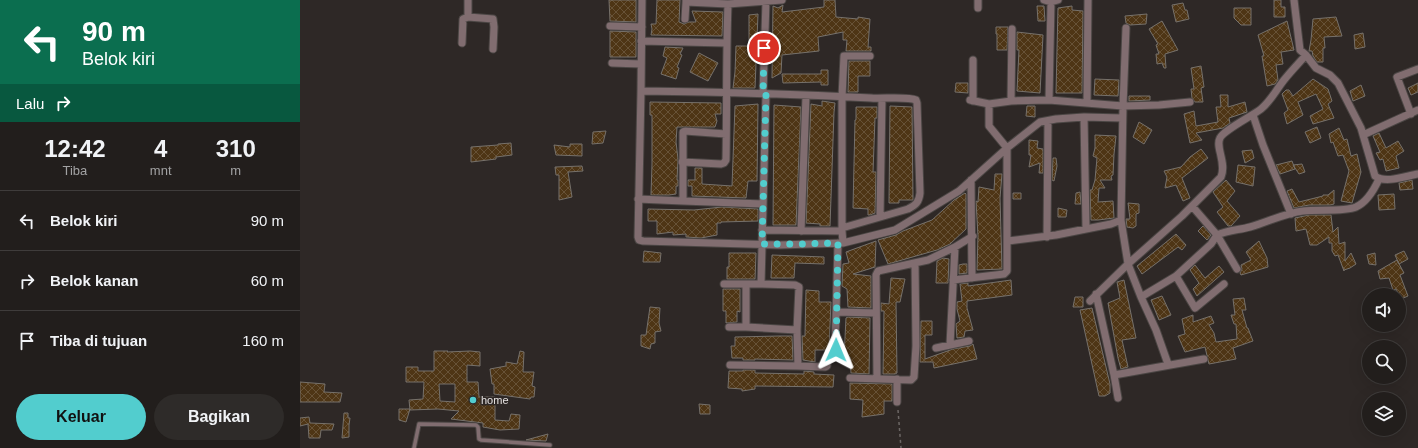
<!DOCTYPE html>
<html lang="id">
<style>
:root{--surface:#221e1c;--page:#2e2b29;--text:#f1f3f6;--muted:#a2a2a3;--line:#3f3c3b;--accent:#52cdce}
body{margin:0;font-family:Arial,sans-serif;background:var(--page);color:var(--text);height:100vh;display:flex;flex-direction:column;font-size:15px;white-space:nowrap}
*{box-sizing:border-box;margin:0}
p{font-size:13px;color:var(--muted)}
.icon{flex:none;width:22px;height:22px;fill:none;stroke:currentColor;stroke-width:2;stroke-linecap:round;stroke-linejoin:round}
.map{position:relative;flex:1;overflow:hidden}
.sheet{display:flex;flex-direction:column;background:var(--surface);width:300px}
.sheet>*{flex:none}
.guide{background:#0b6e4f;color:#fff;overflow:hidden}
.fabs{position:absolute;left:1062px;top:288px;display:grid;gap:8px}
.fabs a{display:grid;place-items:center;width:44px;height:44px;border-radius:50%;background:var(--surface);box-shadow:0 4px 16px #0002,0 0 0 1px var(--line);font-size:20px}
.pin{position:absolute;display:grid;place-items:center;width:34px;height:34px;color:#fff;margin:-17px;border:2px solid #fff;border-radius:50%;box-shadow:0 1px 4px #0007}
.me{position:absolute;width:44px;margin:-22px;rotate:1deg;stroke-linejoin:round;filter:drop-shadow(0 0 3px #0008)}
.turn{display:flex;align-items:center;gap:14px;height:84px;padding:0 16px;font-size:18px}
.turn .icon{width:52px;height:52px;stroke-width:2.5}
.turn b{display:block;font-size:28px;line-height:34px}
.then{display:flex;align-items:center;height:38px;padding:0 16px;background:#0003;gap:8px;font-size:15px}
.eta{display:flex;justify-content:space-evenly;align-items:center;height:68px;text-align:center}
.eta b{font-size:24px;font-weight:600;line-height:28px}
.action{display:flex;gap:8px;margin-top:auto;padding:8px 16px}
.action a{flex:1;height:46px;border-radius:24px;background:var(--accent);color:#111;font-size:16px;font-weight:600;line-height:46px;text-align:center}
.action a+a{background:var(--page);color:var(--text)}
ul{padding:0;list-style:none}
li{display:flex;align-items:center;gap:12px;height:60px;padding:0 16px;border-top:1px solid var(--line)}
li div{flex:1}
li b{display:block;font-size:15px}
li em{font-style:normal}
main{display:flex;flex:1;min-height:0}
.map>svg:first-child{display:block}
.building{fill:url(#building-cross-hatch);stroke:#76716b;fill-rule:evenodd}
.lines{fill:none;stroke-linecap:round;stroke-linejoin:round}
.lane-casing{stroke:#4b4644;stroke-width:5.5}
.street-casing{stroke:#4b4644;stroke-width:9}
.path{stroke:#6c6765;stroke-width:1.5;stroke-dasharray:3 3;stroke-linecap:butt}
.lane{stroke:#816d70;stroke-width:3.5}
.street{stroke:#816d70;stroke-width:7}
.route{stroke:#52cdce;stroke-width:7;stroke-dasharray:0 12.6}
.poi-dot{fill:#52cdce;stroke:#2e2826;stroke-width:1.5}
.labels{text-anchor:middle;stroke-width:3;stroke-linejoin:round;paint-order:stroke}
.poi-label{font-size:11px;fill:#e5e1e0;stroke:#2e2826;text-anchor:start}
</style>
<main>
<section class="sheet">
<div class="guide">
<div class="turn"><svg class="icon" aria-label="left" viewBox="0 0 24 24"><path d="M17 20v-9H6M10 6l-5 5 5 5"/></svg><div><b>90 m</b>Belok kiri</div></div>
<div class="then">Lalu<svg class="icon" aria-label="right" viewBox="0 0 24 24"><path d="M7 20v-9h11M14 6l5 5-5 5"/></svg></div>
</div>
<div class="eta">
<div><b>12:42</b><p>Tiba</p></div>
<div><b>4</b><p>mnt</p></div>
<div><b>310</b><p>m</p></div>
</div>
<ul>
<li><svg class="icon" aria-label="left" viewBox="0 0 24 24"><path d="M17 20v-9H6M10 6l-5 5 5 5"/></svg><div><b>Belok kiri</b></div><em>90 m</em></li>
<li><svg class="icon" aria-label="right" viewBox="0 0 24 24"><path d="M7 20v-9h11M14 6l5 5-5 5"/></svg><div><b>Belok kanan</b></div><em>60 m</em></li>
<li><svg class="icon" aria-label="arrive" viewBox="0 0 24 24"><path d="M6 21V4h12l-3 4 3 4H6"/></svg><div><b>Tiba di tujuan</b></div><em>160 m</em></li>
</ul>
<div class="action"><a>Keluar</a><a>Bagikan</a></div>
</section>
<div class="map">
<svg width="1118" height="448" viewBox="0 0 1118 448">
<defs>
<pattern id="building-cross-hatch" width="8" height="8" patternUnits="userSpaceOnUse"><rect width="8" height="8" fill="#4e3515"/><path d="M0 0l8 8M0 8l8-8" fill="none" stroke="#675237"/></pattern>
</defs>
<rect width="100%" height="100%" fill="#2e2826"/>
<!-- building -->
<path class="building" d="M309,0H336V22L310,21Z
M357,0H380L379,22L384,24L389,22H396L392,11L423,12L422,36L351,35L352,29L351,24H356Z
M524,0H535L536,17L558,19V17L570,19L568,47H571V51H546L547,40H543V32L518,37L519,51L482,55L481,73L472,78L473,6L478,8L483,5L482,12L524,7Z
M974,0H981V7H985V17H974Z
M883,3L885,10H887L889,19L876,22L872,5Z
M737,6H744L745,21H738Z
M772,6V10L783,11L782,93H756L758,8Z
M934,8H951V25H941L934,18Z
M458,14L455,88H433L435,72L436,46H449V15Z
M847,14L846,24L830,25L826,23L825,16Z
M1036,17L1042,36L1024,37L1025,48H1023V62H1017L1013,56L1012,51H1009L1011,40L1013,19Z
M862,21L878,50L865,54L866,68H864L862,63L857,64L856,54H859L856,45L858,44L849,29Z
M987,21L994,50L981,52L983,64L976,65L978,80L975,84L967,86L962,56H964L958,35Z
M696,27H708L707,50H697V34H696Z
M310,31L336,32V57H310Z
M717,32L743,35L740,93L717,91L719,50H717Z
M1063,33L1065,47L1055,49L1054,35Z
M365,47L383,48L380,54L382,55L377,67L379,68L376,79L361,74L367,58L363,56Z
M399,53L418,63L408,81L390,72Z
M549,61H570V76H558V92H548Z
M901,66L904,87L901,88L903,102H895L892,98L891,89H894L891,68Z
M521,70H528V85H521V82L483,83L482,74H521Z
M795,79L819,80L818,96L794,95Z
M1013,79L1028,89L1032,101L1028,104L1034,118L1013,124L1010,116L1023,109L1016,94L998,102L1003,115L987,124L984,113L988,110L982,94L986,90H989L993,96Z
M656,83H668V93L655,92Z
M1118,83V92L1111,95L1108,88Z
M1061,85L1065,96L1053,101L1050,91Z
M920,95H928V107L945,102L947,112L929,118L930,123L923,128L896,133L902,140L890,143L884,114L894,111L896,126L918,122L916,107H921Z
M829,96H850V100L829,101Z
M522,101L535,103L534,112L530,226H520V224L506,223L511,104L522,106Z
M350,102L421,103V114H415L417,121L415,127H377L376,142L378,159L377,180H378V186H376V194L369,195H351L352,164V115H350Z
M458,104L457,181H448L446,198L392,196V186H388V180H395V168H402V184L432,186L435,106Z
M474,105L501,107L496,225H473Z
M590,106L612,107L613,200H599V203H589Z
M727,106H735V117L726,116Z
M556,107H577V118H575L573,172H576L575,213L570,215H568V209L553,208L555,120H556Z
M839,122L852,130L844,144L833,137Z
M1017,127L1021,138L1010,143L1005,132Z
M1039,128L1044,140L1047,139L1051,156L1057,154L1061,172L1052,203L1041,201L1049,171L1043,155L1038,156L1033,142L1031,143L1029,134Z
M306,131L303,143L292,144L293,132Z
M1079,133L1086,148L1098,141L1104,151L1096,156L1099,168L1086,171L1083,159L1080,160L1076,153L1080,152L1073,136Z
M795,135L816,136L814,154L813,175L811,176L812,180H800L805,188H799L798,202L813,201L814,218L798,220H791L790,190H792L795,180L797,158L793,156L795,148Z
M729,140L738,141L737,148L743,149V173H739L740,163L729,167L731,155H729Z
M211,143L212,155L196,157V159L171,162V147L198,145V144Z
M270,144H282V156L256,155L254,145L270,147Z
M901,149L908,158L882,178L890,198L883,201L876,185L865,188L867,177L864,171L881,167L890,157Z
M952,150L954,158L945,163L942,151Z
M753,158H756L757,166L754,181L752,180Z
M992,161L995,169L980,174L976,165Z
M1002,164L1005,172L999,174L993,165Z
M938,165L955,167L953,186L936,182Z
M282,166L283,171L268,172L272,197L259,200V175H256L255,167Z
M695,174H702L700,198L702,269L677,270L678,236L676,201L678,202L679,187L694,190Z
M926,180L935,191L927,201L940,216L931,226H928L917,212L923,207L913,192Z
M1112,180L1113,189L1100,190L1099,183Z
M992,189L999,202L1023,196V195H1028L1034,190V204L1030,205H1009L994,208L987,191Z
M780,192L781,204H775L776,193Z
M665,193L666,194V229L650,244L637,250L588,264L578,240L596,235L603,231L632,220L654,200Z
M713,193H721V199H713Z
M1094,194L1095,209L1079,210L1078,195Z
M828,203L839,204V213L836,214V226L833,228L827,227L826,219H830Z
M422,207L458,209V221L421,222V223H417V235L401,238L386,237V234L373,235V232L357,234V221H348V209L394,210Z
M758,208L767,210L766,217H758Z
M1009,215H1031L1033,232L1038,227L1039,244L1045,242V261L1051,253L1056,264L1050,268L1044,270V271L1038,255L1035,256L1032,251V243H1029V237L1017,245H1010L1006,229L996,231L995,218Z
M903,226L911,235L907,240L898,231Z
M876,234L886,245L882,250L878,247L842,274L837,266Z
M576,241L575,267L553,274L571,276V308L548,307L547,289L542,286L543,264L549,263L546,252Z
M959,241L967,258L968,267L941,275L940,273L942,269L941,265L951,260L946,252Z
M344,251L361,253L360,262H343Z
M1104,251L1108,259L1099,264L1095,255Z
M429,253H456L455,279H427V267H429Z
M1075,253L1076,265L1069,264L1067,255Z
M472,255L524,257V264L495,263L494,278H471Z
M643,258L649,259L648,283H636L637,261Z
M1097,260L1104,273L1100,275L1108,296L1101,299L1096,289L1093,290L1089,278L1080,279L1078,271Z
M663,264H667V273L659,274V265Z
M895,265L905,278L919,266L924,272L897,296L893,289L899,283L890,270Z
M591,278L605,279L600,302H596L597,373L595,374H583L584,311H581V303L589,304Z
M711,280L712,295L667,301V308L673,330L665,331L664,337L657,338L656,324L660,321L657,309V302L662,301L660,284L668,283V286Z
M824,280L836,338L822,340L828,367L821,369L818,358L808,303L820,298L817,282Z
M423,289H440V312L437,311V322L426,323V311H423Z
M506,290L519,291V302H531L529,348L525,350H515V362L503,360L502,336H505Z
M862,296L871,315L859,320L851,300Z
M775,297H783V307H773Z
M944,298L946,310H942L947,328H948L953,341L933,348L936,359L909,364L905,347L885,352L878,336L885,334L882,319L893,315V322L911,316L914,323L909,325L914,333L916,342L937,339L936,324H934L931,315H935L933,299Z
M350,307L360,308L359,323L361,331L355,332V343L351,344L350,349L341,346V335H346Z
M792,308L810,384V393L805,396H799L780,310Z
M548,317L570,318L569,374L551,373L550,357H544L546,318Z
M621,321H632V335H625V359L653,349L670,346L673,344L677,359L634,368L633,362H620Z
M479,336H492L493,360L455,359V360H443V358H432L431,346H435V337Z
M134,351H148L147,352L170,351L180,352V366L167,365V382H178L179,397H195V420L209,421L211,414L220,415L219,429L200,430L183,427V423L151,419L159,411L138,409L110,410L109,400L123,399L124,382H106V367H118V371H134ZM139,384H155V402L140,401Z
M220,351L224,352L223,372H234L232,386L235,387L234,397H231L230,399L194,394V384H192L190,369L206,366V362L217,364Z
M443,370H455V373L504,374V371L514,372V374L534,375L533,387L455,386V389L442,391V389L428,388L429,371H443Z
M0,382L25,384L24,392L42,393L40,402H0Z
M550,383L592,384V401H584V414L562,417L563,400L550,399Z
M399,404L410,405V414H400Z
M99,409H110L106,422L99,420Z
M44,413H48V418H50L49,425V437L42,438Z
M9,417L10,423L34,424L32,430H21L20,438H9L8,424L0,426V418Z
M248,434L246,441L226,440Z"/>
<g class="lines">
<!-- lane casing -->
<g class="lane-casing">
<path id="lane" d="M114,448L119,424L176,425L178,427L179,439L181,440L250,445"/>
</g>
<!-- street casing -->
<g class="street-casing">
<path id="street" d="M342,0L341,91C418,92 494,94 571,98C581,99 608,96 616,100L617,103L620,193C619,202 616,205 608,209L542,228
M386,0V2L428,4
M744,0L751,2L758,0
M994,0L1000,50L1006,55L1016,68L1030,75L1038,83L1061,128L1075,176C1085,184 1106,176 1118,174
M678,8V0
M168,17L193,19L194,27L193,49
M385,19L386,2
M310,26L342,27
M826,28L823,106L859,105L890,102
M341,41L426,43
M162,43L163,19L168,17V0
M673,60V101
M312,63L341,64
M341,91L338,237L339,240L343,241L479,245L543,243L595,230L659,191L707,148L740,122L756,119L784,117L822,118
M463,94L466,1
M670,100L689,104
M749,100L751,2
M711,101L712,29
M787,103L788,0
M1111,114L1097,77L1118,69
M953,115L963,145L991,214
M784,117L786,228
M1063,135L1118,110
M382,162L421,164L424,163L426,160C427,108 426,56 428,4L482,0
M671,180L672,278
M338,199L383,201V132L385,131L426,134
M383,201L463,204
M580,216L582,99
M462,230L542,231
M501,231L506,96
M747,237L748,121
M708,241L756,235L811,224L821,220
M543,243L542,231V97L544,56H570
M937,269L917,235C928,230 939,230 950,227C968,222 985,213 1003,211C1017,209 1044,212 1056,207C1067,202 1074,190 1079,179
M876,276L895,308L924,284
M653,280L704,274L707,271V148L689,126V104L711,101L749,100L823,106L821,220L828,264L841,297L856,330L868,364
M424,284H446
M461,284L495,285L499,287L497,330L498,366L525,367L527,366V357L529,353L533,352L535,350L538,243
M796,294L814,375L904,359
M841,297L876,276L911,244L917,235L892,206
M790,301L828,264L882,216L921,177C927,163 915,147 920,138C924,130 952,116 961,109C971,101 976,90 984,80C991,71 999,63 1006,55
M536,312L576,313
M429,327H446V284H461L466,94
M446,327L497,330
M650,345L655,247
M636,348L669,341
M430,365L498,366
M814,375L818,398
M550,378L611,380L614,377L616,346L615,263
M577,378L576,275L578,271L628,260L655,247L673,236
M597,379V402"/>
</g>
<!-- path -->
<path class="path" d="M598,410L601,448"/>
<!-- lane -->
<use href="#lane" class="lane"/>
<!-- street -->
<use href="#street" class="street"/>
</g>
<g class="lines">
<!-- route -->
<path class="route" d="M464,48L463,94H466L462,244H499L538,243L536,350"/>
</g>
<!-- markers -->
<circle class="poi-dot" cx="173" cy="400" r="4"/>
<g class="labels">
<!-- poi labels -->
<g class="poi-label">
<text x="181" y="404">home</text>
</g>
</g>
</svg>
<div class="fabs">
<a><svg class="icon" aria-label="sound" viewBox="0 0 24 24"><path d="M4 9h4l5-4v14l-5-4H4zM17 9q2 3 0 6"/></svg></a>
<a><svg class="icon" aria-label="search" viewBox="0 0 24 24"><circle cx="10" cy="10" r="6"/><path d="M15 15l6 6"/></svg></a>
<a><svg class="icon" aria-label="layers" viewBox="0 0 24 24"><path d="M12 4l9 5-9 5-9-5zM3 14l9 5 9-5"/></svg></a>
</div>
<div class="pin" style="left:464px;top:48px;background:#d93025"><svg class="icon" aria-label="arrive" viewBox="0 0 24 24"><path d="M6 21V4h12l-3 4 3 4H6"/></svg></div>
<svg class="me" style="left:536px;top:350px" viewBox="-20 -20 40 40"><path d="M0-17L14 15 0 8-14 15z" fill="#52cdce" stroke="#fff" stroke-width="4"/></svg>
</div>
</main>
